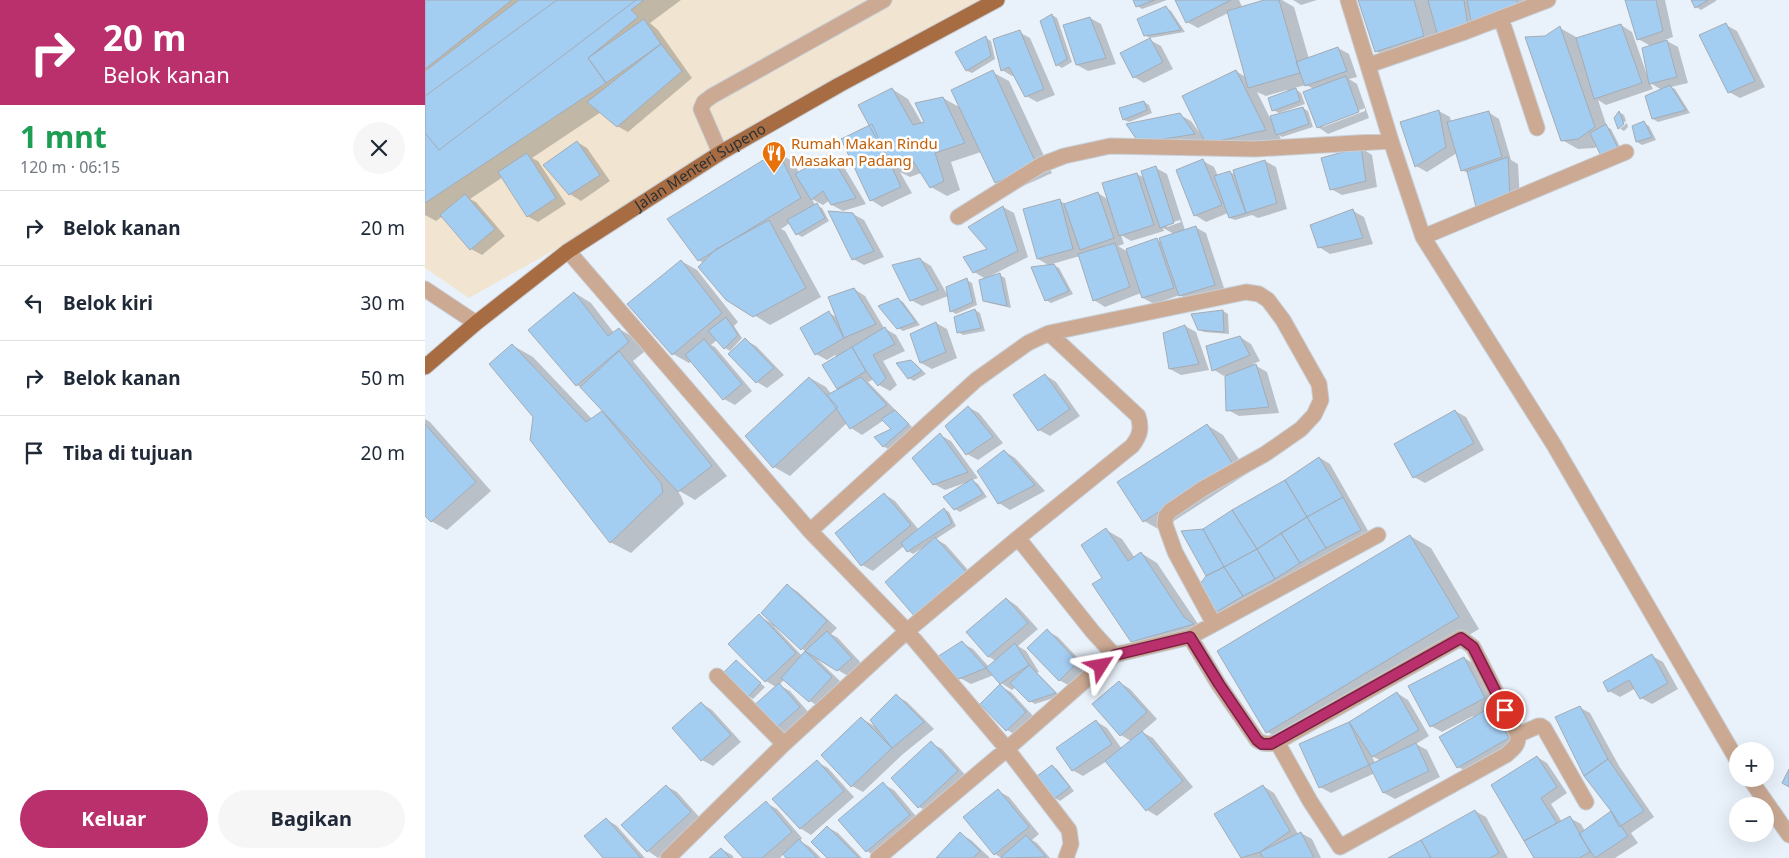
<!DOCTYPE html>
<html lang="id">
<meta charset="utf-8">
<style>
:root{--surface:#fff;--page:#f6f6f7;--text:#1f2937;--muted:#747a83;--line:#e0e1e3;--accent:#b9306d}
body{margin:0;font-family:"Noto Sans",sans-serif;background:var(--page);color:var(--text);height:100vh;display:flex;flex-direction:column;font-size:19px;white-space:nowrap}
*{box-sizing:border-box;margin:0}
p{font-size:16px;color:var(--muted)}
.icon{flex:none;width:28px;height:28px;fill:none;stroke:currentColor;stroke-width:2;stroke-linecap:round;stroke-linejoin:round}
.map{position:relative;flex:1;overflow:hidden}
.panel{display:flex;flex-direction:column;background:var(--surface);width:425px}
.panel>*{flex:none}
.top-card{background:#b9306d;color:#fff;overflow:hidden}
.buttons{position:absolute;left:1304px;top:742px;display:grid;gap:10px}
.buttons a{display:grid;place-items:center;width:45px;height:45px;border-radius:50%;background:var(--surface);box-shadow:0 5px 20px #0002;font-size:25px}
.pin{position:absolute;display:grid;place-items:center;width:42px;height:42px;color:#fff;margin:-21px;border:2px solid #fff;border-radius:50%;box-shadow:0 1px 5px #0007}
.me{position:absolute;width:55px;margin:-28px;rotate:56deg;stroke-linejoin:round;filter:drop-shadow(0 0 4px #0008)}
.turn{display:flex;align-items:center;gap:18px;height:105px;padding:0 20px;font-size:22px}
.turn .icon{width:65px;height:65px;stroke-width:2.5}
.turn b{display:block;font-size:35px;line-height:42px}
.round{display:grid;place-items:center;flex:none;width:52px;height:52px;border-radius:26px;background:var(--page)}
.head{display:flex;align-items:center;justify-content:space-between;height:85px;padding:0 20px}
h1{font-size:30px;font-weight:700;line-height:38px;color:#1e9e55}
.cta{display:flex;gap:10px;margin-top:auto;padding:10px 20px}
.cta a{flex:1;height:58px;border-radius:30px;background:var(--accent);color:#fff;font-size:20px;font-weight:700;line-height:58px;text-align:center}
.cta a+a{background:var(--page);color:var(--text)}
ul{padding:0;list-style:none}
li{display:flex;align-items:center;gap:15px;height:75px;padding:0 20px;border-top:1px solid var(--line)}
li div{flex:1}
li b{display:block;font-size:19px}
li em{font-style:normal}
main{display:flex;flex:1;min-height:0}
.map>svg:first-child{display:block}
.commercial{fill:#f1e5d1}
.shadow{fill:#0003;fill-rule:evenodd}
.building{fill:#a4cdf2;stroke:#a4acb4}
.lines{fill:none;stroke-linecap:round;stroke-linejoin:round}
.minor-casing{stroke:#c7ced6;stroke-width:17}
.major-casing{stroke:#c7ced6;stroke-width:17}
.minor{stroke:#cba993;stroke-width:15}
.major{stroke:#a86c42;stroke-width:15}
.route-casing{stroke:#781f47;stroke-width:12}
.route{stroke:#b9306d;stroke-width:9}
.labels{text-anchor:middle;stroke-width:5;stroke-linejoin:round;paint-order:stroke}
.food-label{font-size:15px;fill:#c56008;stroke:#fff;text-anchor:start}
.street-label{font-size:15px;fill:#2d3134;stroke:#fff}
</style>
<main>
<section class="panel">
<div class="top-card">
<div class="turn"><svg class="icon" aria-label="right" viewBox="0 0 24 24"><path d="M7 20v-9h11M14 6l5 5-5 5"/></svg><div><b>20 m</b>Belok kanan</div></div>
</div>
<div class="head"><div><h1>1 mnt</h1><p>120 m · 06:15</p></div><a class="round"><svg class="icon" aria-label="close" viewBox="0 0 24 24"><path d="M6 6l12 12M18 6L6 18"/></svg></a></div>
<ul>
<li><svg class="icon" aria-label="right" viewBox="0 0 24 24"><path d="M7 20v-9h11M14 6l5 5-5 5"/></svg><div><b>Belok kanan</b></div><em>20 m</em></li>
<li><svg class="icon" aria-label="left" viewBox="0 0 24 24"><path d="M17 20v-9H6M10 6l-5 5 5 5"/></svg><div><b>Belok kiri</b></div><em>30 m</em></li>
<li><svg class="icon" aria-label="right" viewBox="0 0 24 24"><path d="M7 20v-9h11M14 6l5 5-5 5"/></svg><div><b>Belok kanan</b></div><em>50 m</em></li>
<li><svg class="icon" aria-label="arrive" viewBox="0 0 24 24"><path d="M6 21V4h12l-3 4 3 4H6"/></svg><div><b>Tiba di tujuan</b></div><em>20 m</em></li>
</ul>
<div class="cta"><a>Keluar</a><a>Bagikan</a></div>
</section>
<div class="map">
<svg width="1364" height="858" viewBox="0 0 1364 858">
<rect width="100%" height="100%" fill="#e9f1fa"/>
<!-- commercial -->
<path class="commercial" d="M0,0H575L44,298L0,268Z"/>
<!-- shadow -->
<path class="shadow" d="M0,0H256L225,23L233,30L267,78L203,132L192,126L176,112L107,158L113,161L141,204L113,222L102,216L78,177L45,199L51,202L80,236L57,255L46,249L18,216L11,221L0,215Z
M710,0H742L717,9L712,6Z
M751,0H814L817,7L843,0H857L869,7L884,59L913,48L924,54L932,77L924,79L932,84L944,118L903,134L893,127L889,89L881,85L869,88L876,93L880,104L854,113L848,110L863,92L862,90L841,96L832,92L845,118L878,108L883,111L888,127L857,137L854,135L856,139L798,153L781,140L726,148L755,115L766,121L778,137L811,71L822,78L803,13L773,28L762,22ZM940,108V111L898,127V124Z
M868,0H892L876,5Z
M934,0H1102L1103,11L967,61L951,51Z
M1202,0H1240L1248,37L1240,40L1253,47L1263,83L1246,87L1250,89L1265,113L1233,122L1228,119L1237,90L1225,83L1228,89L1181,105L1173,100L1182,127L1186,129L1198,153L1172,146L1170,148L1153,149L1137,140L1120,37L1135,28L1151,37L1152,39L1196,25L1207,32L1222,75L1226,46L1213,39Z
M1267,0H1291V1L1276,10L1271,7Z
M741,8L746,11L760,32L725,38L720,35Z
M627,15L632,18L647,62L637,68L632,65Z
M665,18L676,24L691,64L663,71L652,65Z
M1301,25L1312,31L1340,87L1315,98L1304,92Z
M594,32L605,38L630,95L612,102L601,96L590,75L587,76L577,70Z
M561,38L566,41L570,59L547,73L542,71Z
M725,40L736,46L748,69L719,83L709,77Z
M567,72L584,81L627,173L587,191L571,182L556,152L526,162L535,190L522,196L506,187L496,173L485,177L475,172L487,193L457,207L446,200V126L467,89L483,99L497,123H501L518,98L536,108Z
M719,102L724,105L727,113L704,122L699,120Z
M1014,111L1025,117L1026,122L1063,112L1074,119L1086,160L1093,164L1095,201L1037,170L1032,153L1002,172L991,166Z
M1194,112L1199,115L1201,121L1195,125V129L1202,123L1203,127L1199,131L1194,128L1190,118Z
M1219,123L1224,126L1231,140L1217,145L1212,142Z
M152,142L162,148L185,181L156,201L145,194L119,166Z
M936,148L947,155L952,187L917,195L906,189Z
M353,153L369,162L374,173L405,156L416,162L441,204L418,211L407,205L405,200L398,205L387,199L390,205L397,208L404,221L377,237L372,234L365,223L356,229L360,231L396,297L345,325L329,315L279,263L273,260Z
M778,161L789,167L793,176L805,172L811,175L840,161L851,167L862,209L833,218L827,215L810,220L805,218L803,213L781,222L770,215Z
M731,168L742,174L760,230L770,227L781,233L800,291L766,302L755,295L729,304L718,298L716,293L680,307L669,300L655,256L627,264L634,268L648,294L626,303L621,300L625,266L613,259L635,201L641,204L673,193L684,200L712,174L720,178ZM755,220L756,222L742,227V224ZM738,228L749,234L738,243L732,240L703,252L693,246L699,244L696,235L706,241L739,231Z
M578,207L589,213L603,257L561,278V279L549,272L564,249L545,228Z
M928,211L939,217L948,244L905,254L894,247Z
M428,214L439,220L459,257L439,265L428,259Z
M495,259L506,266L523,296L497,306L486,300Z
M256,261L272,270L313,322L309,326L317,338L305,351L300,348L292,340L286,345L290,347L327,391L310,405L299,399L267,361L264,363L248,354Z
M575,275L580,278L586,308L565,303L559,300Z
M542,280L547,283L552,305L531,314L526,311Z
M429,289L440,296L459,328L471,335L480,351L458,361L472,385L465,391L454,385L449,379L443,382L488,428L463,449L458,446L468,430L459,420L437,435L426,428L422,423L365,476L349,467L321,436L385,378L401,387L406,394L413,389L399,365L412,357L410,355L402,360L391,354L404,313L413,318Z
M150,293L166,303L189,333L194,329L210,338L219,352L208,361L302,476L270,500L251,489L256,496L259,504L206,553L185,542L110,416L87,345L108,357L167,419L177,412L182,415L160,390L152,385Z
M473,299L478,302L495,325L478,331L473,328Z
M550,310L555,313L560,331L538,335L533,332Z
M798,311L803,314L804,334L779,332L774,329Z
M511,323L522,329L532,358L507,369L496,363L487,334Z
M760,326L771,332L784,370L756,375L745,369Z
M815,337L826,344L835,361L828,364L842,372L854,413L814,416L803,410L801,375L799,376L789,370Z
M320,340L331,346L359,375L342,388L332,382Z
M486,361L491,364L501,374L489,381L484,378Z
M620,375L631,382L655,416L625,436L614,430Z
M543,407L554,413L578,443L553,460L542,454Z
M1030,411L1041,417L1059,450L1000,483L989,477Z
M0,419L5,422L66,491L22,530L6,521L0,514Z
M782,425L798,435L823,473L735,530L719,521Z
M515,435L526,441L553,478L547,480L553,484L562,497L535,512L530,509L543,482L520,490L509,484Z
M579,451L590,458L620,491L585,510L574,503Z
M895,458L905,464L946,536L800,620L789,613L783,576L778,530L860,481Z
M459,494L470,501L494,530L519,509L524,512L531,526L511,539L521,545L551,579L496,549L488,554L483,551L479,546L448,571L437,565Z
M681,530L697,539L710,558L716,553L732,563L775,627L723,650L706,641L679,578Z
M985,536L1006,548L1054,629L863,744L842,732Z
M362,585L373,592L412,628L406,634L413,638L437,664L423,676L389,656L418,684L396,708L385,701L360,679L354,685L365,691L385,714L359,737L349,730L351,687L341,681L305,644L334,616L348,624ZM350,624L381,652L377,656L349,626Z
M582,599L592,606L613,629L593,646L601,651L614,672L612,673L635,696L610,704L605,701L591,687L587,690L576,683L569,675L546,684L535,678L537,643L548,649L564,667L571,661L564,657L543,632Z
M622,631L633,637L663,669L645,686L634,680Z
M1227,656L1238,662L1253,689L1227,704L1216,698L1211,688L1195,697L1184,691Z
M1039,658L1050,664L1071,704L1064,707L1077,714L1094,744L1044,773L1033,767L1049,718L1048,716L1017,732L1006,726Z
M311,662L340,687L328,699L323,696Z
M694,682L705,689L732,719L717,732L728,738L768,787L732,816L722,810L682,761L658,776L647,770L672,722L682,728L697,749L706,741L696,735Z
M575,686L586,692L611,719L593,736L582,730Z
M972,693L983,700L1004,736L991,744L1002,750L1015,777L970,799L959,793L950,773L906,793L895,787L876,745L925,723ZM947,756L956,761L950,763Z
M472,696L482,702L509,729L478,754L438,792L427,786L436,718L451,727Z
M276,703L287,710L316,742L288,766L277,760Z
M1154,707L1165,713L1194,766L1229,817L1206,833L1213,843L1190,858H1109L1068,785L1112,757L1122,763L1142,793L1126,804L1137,822L1145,818L1156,824L1160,831L1188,812Z
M506,743L517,749L543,778L505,813L494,807Z
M392,762L403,768L429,797L386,835L375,828Z
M627,766L632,769L649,791L635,801L630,798L614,777Z
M458,784L469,790L495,821L452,858L442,851Z
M241,786L252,792L276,819L233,858L223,851Z
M838,786L849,793L873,834L876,833L887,839L896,858H817L791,814Z
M573,791L584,797L614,834L607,840L612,843L625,858H576L570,854L539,817Z
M341,803L352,809L377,838L375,841L385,847L396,858H363L359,854L355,858H320Z
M1050,811L1061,817L1083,858H966Z
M181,819L192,826L220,858H180Z
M402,827L413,833L437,858H404Z
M535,834L546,840L565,858H513Z
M296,849L307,855L309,858H286Z"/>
<!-- building -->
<path class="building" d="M0,0H87L0,69Z
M94,0H219L206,10L213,17L163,58L181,83L0,203V71Z
M132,0H211L14,150L0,133V96Z
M708,0H730L711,7Z
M750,0H806L761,23Z
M839,0H854L875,73L823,88L802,11Z
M933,0H989L999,36L950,52Z
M1003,0H1039L1043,26L1013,37Z
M1042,0H1092L1093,5L1046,21Z
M1200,0H1231L1238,31L1212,40Z
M1266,0H1283L1270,8Z
M741,6L756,30L719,36L712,19Z
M627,14L642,59L631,66L615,21Z
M665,17L681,58L651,65L638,25Z
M219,19L236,44L181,83L163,58Z
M1301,23L1330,81L1303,93L1274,35Z
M1196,24L1217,83L1169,99L1151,38Z
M1135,26L1170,127L1153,139L1136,141L1100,37L1120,36Z
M595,30L619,89L600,97L584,67L576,71L568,39Z
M561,36L566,56L541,71L530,52Z
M725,38L738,62L708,78L695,53Z
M1242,40L1252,77L1224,84L1217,48Z
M236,44L257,71L192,127L162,102Z
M913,47L922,71L880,86L871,62Z
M568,70L611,163L570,183L526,90Z
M811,70L841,130L781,144L757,96Z
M921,76L934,112L892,128L878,92Z
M1245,85L1261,110L1227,119L1220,96Z
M467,88L488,125L499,122L490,103L518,97L540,143L510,153L519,181L505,188L488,161L468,169L433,105Z
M871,88L875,101L847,111L843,98Z
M719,101L722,110L698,120L694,108Z
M878,107L884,124L851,135L845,116Z
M1014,110L1021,147L990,167L975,122Z
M1064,111L1077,157L1036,171L1022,122Z
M1194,111L1199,124L1193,129L1189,118Z
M755,113L770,134L714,143L701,124Z
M1219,121L1227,137L1211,142L1207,126Z
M447,124L476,187L445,201L416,139Z
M1181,124L1194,150L1177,158L1165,133Z
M152,141L175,175L144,195L118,165Z
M936,147L941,181L905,190L896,158Z
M353,151L376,198L273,261L242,219Z
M102,153L131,198L102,217L73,172Z
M405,154L431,198L406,205L398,191L386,200L370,174Z
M1083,157L1085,196L1051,207L1042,171Z
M778,159L797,205L769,216L751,170Z
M840,160L852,203L821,213L808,170Z
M731,166L749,223L735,228L716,171Z
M805,171L821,213L804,218L789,176Z
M712,173L729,225L694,236L677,183Z
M673,192L689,238L655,250L639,204Z
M40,194L70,229L45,250L15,215Z
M635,199L648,249L612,259L598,209Z
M392,203L400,218L371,235L362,220Z
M578,206L593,251L548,273L538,257L562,249L543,227Z
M928,209L938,238L893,248L885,225Z
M403,211L428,213L449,251L427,260Z
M344,220L381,288L328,317L301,300L273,267L291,249Z
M771,226L790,285L754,296L734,238Z
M732,238L749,288L717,298L701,249Z
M690,243L705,287L668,301L653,254Z
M495,258L513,290L485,301L467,265Z
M256,260L297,313L247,355L202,304Z
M629,264L644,291L620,301L606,267Z
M575,273L582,306L558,301L554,280Z
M542,278L548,302L525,312L521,287Z
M429,288L451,324L419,338L403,297Z
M149,292L183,336L194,328L204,342L151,386L103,330Z
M473,298L491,322L472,329L453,306Z
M550,309L556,328L532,333L529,317Z
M798,310L799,332L773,330L766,314Z
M404,311L419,338L390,355L375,328Z
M301,317L313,335L299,349L283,331Z
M511,322L521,352L495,363L485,334Z
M760,325L774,364L744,369L738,333Z
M460,327L470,344L448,355L461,378L453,386L441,371L427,347Z
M815,336L825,355L787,371L781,346Z
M320,338L349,368L331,383L303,354Z
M279,339L317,384L298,400L260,355Z
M87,344L161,422L177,411L236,483L238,492L185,543L105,440L108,417L64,364Z
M427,347L441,371L412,389L397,365Z
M194,351L287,466L253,492L155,387Z
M486,360L497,371L483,379L471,363Z
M831,364L844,407L801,411L800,376Z
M620,374L645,409L613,431L588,395Z
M384,377L413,407L348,468L320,436Z
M436,377L462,405L425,429L402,395Z
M543,406L568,437L541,455L520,426Z
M470,410L484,424L458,447L449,437L466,429L456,419Z
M1030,410L1049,443L988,478L969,444Z
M0,424L51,482L6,522L0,516Z
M782,424L808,464L718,522L692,482Z
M515,433L543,472L508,485L487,458Z
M579,450L610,485L573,504L552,471Z
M894,457L918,497L882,517L860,480Z
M547,479L558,494L529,510L518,497Z
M860,480L882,517L832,549L807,510Z
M459,493L486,525L436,566L410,533Z
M918,497L936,530L901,548L882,517Z
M519,508L527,523L482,552L476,543Z
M807,510L832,549L799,567L778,529Z
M882,517L901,548L875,563L856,533Z
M681,528L703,561L716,552L759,617L769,624L706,642L667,584L677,578L656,545Z
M778,529L799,567L781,576L756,531Z
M856,533L875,563L850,579L832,549Z
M985,535L1034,617L841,733L792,651Z
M510,537L541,572L491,618L460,582Z
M832,549L850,579L818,596L799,567Z
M799,567L818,596L788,614L772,588L781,576Z
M362,584L402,621L376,650L336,613Z
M581,598L603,623L563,657L541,632Z
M334,614L371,653L340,682L303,644Z
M622,629L653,662L634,681L602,648Z
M402,631L427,658L412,671L380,651Z
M537,641L561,668L534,679L512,657Z
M590,643L604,665L575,684L561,668Z
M380,651L407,677L384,702L356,678Z
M1227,654L1243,683L1215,699L1204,680L1183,692L1178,682Z
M1039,657L1060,698L1005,727L983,686Z
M311,660L336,683L323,697L297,674Z
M604,665L631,693L604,702L585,683Z
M694,681L722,712L695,736L667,704Z
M354,683L375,707L348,731L326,708Z
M575,684L601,712L581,731L555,704Z
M972,692L994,730L947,757L924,722Z
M471,694L499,722L467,748L445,720Z
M276,702L306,735L276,761L247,728Z
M1155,706L1183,759L1159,776L1130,717Z
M1066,707L1084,738L1032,768L1014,737Z
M436,717L467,748L426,787L396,755Z
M671,720L687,744L647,771L631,748Z
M924,722L944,765L894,788L874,744Z
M717,731L758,781L721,811L680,761Z
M506,741L533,771L493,808L466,778Z
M991,743L1004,771L958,793L944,765Z
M1112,756L1132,787L1116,798L1132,823L1099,841L1066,785Z
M1183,759L1219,811L1194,827L1186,811L1159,776Z
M392,760L419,791L375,829L347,799Z
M627,765L645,787L629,799L612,776Z
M1364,769V787L1357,783Z
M458,782L485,815L441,852L413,820Z
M241,785L266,812L222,852L196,825Z
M838,785L865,831L835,852L816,858L789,814Z
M573,789L604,827L569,855L538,817Z
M341,801L367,832L337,858H318L299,837Z
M1050,810L1074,853L1065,858H1006L996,840Z
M1186,811L1203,836L1170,858L1154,834Z
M1145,816L1165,852L1154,858H1109L1099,841Z
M181,818L216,858H178L159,836Z
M402,826L433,857V858H402L386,842Z
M535,832L555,851L548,858H511Z
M876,832L889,858H838L835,852Z
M601,835L621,857L577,858L576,857Z
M374,839L392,858H361L358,854Z
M996,840L1006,858H963Z
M296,848L305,858H284Z"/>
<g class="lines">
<!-- minor casing -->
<g class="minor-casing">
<path id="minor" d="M923,0L966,141L998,237L1129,445L1312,760
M1076,18L1112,128
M944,65L1037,33L1123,0
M295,153L276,109L279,102L287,96L459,0
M533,217L616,165L639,156L685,146L830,149L966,141
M998,237L1201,152
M143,251L385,531L482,631L359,744L243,858
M0,289L51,323
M385,531L551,380L603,343L624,333L821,292L834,294L843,300L858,320L894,384L896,400L889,415L876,429L840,454L779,488L745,511L741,516L740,524L750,552L789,624
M593,538L707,446C715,436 717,428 713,416L624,333
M765,637L794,685L832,740C839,745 845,744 852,742L885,801L915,847L1081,755C1088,749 1094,745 1093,735L1048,647L1036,638L852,742
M689,655L765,637L953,535
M292,676L359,744
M1093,735L1113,726H1116L1119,728L1161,802
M1325,779L1364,835
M453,858L582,749L689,655L668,632L593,538L482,631L582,749L644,830L646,844L641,858"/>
</g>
<!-- major casing -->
<g class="major-casing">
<g id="major">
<path id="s1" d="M0,367L51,323L143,251L295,153L414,85L572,0"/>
</g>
</g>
<!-- minor -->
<use href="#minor" class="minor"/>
<!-- major -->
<use href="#major" class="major"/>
</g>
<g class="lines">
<!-- route casing -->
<g class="route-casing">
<path id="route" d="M676,666L690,655L765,637L794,684L832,740L837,744H846L1036,638L1048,647L1080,710"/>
</g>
<!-- route -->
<use href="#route" class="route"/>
</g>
<!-- icons -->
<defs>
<g id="restaurant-pin" transform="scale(1.25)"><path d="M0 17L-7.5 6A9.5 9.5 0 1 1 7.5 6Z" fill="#e8710a" stroke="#fff"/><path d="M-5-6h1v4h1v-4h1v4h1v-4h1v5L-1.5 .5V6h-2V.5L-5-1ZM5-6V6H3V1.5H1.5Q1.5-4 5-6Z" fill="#fff"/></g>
</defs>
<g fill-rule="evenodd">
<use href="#restaurant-pin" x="349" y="153"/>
</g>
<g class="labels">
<!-- food labels -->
<g class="food-label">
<text x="366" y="149">Rumah Makan Rindu<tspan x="366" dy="17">Masakan Padang</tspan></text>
</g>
<!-- street labels -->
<g class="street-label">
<text dy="5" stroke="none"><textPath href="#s1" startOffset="341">Jalan Menteri Supeno</textPath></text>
</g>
</g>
</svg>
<div class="buttons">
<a>+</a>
<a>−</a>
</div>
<div class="pin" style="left:1080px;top:710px;background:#d93025"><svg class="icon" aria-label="arrive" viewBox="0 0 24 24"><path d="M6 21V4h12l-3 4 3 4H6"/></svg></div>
<svg class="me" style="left:676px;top:666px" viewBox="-20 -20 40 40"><path d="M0-17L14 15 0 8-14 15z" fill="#b9306d" stroke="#fff" stroke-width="4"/></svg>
</div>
</main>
